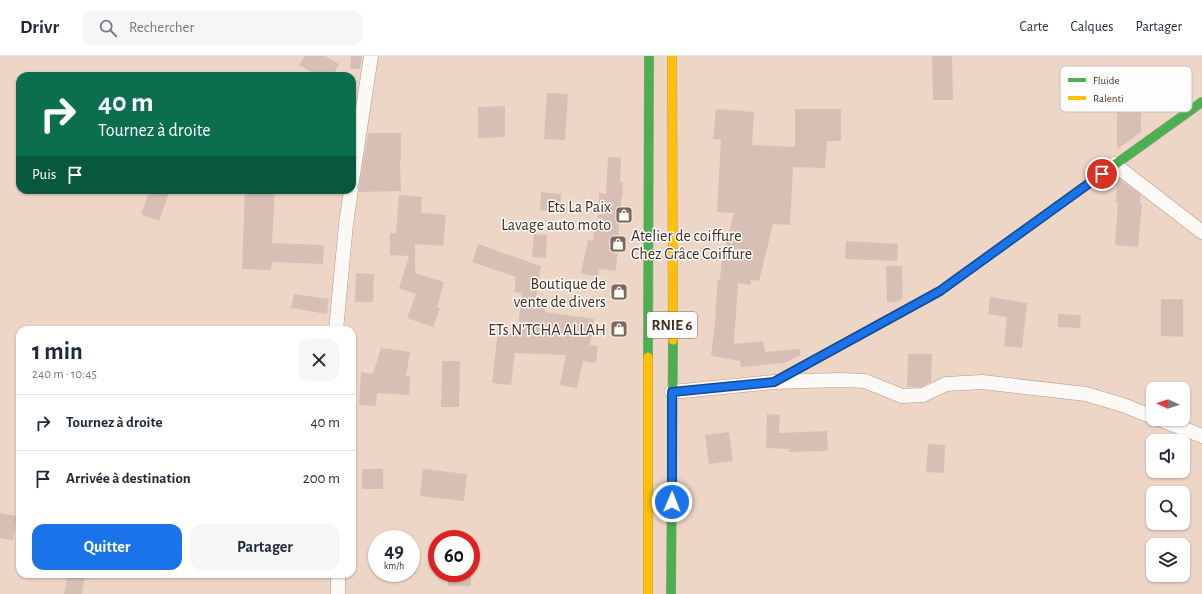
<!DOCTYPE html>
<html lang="fr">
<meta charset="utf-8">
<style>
:root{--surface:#fff;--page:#f6f6f7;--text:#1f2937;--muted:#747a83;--line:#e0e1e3;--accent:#1a73e8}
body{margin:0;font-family:"Alegreya Sans",sans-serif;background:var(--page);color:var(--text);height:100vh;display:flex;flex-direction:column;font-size:15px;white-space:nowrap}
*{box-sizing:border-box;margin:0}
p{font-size:13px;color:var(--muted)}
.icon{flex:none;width:22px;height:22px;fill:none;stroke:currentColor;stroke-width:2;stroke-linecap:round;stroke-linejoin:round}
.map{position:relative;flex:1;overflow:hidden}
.drawer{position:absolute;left:16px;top:270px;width:340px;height:252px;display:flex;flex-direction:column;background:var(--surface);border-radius:12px;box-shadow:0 1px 3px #0004}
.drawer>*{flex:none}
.top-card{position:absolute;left:16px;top:16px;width:340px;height:122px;border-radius:12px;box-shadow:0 1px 3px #0004;background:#0b6e4f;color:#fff;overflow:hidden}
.needle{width:26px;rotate:273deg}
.controls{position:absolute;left:1146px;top:326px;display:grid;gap:8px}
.controls a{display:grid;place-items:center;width:44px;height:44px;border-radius:8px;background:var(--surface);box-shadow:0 1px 3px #0004;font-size:20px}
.speed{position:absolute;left:368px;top:474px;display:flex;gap:8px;font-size:20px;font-weight:700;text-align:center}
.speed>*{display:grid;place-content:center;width:52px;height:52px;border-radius:50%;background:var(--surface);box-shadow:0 1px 3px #0004;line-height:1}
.speed small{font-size:10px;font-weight:400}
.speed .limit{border:6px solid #d22;background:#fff;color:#111}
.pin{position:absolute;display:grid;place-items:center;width:34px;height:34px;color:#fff;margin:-17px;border:2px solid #fff;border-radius:50%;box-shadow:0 1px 4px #0007}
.me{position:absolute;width:44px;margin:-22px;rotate:1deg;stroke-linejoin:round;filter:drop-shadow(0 0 3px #0008)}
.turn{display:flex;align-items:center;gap:14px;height:84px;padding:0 16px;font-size:18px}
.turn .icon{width:52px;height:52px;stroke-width:2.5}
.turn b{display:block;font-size:28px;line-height:34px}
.then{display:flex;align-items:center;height:38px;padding:0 16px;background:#0003;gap:8px;font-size:15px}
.round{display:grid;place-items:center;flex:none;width:42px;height:42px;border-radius:12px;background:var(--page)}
.summary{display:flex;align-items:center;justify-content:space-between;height:68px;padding:0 16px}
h1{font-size:24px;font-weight:700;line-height:30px}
.cta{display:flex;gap:8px;margin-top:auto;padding:8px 16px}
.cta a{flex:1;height:46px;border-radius:12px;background:var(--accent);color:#fff;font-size:16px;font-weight:700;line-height:46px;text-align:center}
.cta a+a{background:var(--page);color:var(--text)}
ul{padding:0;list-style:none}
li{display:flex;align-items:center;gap:12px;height:56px;padding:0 16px;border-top:1px solid var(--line)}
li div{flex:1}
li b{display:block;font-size:15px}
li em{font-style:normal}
header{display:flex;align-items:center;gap:24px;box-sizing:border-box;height:56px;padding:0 20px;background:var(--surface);border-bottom:1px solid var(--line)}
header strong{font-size:19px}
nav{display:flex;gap:22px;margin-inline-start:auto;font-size:14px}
.search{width:280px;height:36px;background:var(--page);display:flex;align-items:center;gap:10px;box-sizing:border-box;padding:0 14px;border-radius:12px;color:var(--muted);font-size:15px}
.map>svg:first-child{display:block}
.building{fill:#d7bfb5}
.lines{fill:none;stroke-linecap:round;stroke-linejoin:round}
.street-casing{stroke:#af9b8d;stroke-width:15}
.fast-casing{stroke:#af9b8d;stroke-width:10}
.slow-casing{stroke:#af9b8d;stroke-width:10}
.street{stroke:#fcf9f6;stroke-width:14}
.fast{stroke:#4caf50;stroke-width:9}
.slow{stroke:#ffc107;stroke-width:9}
.route-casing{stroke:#114b97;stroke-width:10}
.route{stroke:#1a73e8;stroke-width:7}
.labels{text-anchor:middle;stroke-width:3;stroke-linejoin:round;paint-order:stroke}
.shield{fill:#fdfdfd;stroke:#7c6d63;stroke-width:1}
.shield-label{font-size:15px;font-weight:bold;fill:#452f21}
.poi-label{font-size:16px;fill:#452f21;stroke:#fdfdfd;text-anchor:end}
.key{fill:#fdfdfd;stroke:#c6bfbb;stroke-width:1}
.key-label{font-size:11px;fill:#452f21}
</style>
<header>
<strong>Drivr</strong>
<div class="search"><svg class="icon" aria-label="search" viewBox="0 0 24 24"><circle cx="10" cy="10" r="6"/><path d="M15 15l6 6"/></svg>Rechercher</div>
<nav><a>Carte</a><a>Calques</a><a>Partager</a></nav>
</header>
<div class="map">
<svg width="1202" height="538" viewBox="0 0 1202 538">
<rect width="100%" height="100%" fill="#eed6c6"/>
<!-- building -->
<path class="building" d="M305,0H325L339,8L333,20H319L299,9Z
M351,0H362L360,13H350Z
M932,0H952L953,44H933Z
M547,37L568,38L565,84L544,83Z
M505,50V81L478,82V51Z
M716,53L754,56L752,89L795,91V53H841V85H827L825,112L793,111L790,169L773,168L759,225L751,224V229L738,227L734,288L763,285L765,296L800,293V299L785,307L741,311L740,305L711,300L716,259H715L718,223L720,224L722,203L734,157L717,156L721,83H713Z
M1117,53L1141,54V76L1117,93Z
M370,77H401V103H400L401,135L359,136V130L368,78H370Z
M608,101L621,102L620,126H623L622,143L621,142L616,215L599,213L598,221L581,217L588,184L593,185L594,171H598L599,137L606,138Z
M1117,121L1141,139L1140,148H1142L1138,191L1115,189L1118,146H1116Z
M150,134H170L159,165L141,158Z
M245,134H275L272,187L324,189L323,208L272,206L271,214L242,213Z
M541,136L561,138L560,156L540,154Z
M399,139L422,141L421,157L446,159L443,190L415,188V217L444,226L437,251L440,252L433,271L407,262L416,238L399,232L409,200L390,199V177H396Z
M534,178L547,179L546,202L532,201Z
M846,185L898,188L897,205L845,203Z
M478,188L541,210L536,244L546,245L545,256L594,263L590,289L598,290L596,307L583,305L577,332L560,329L566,299L515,297L511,329L492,327L498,276L517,279L522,237L514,236L516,221L472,206Z
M886,210H902L903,242L896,246H887Z
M356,217L374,218L373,246H355Z
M294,238L329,243L327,258L291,252Z
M990,241L1027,247L1022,292L1004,290L1007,261L988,258Z
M1161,243H1183V281L1161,280Z
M1058,258L1081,259L1080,272L1058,271Z
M381,292L410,296L406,320H410L409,339L377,337L376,350L359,349L361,316L373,318Z
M908,298H932L931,326L921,331H907Z
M442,305H460L459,351H441Z
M767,358L780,359L779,377L827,375L828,395L789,396V393L766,392Z
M729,376L733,405L709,408L705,379Z
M928,388L945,389L944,417L926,416Z
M362,413H383V433H362Z
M423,413L467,418L464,445L420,440Z
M0,457L17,460L13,484L0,482Z
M448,517H471V530H448Z
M68,518L85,520L82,538H64Z"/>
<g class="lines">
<!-- street casing -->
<g class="street-casing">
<path id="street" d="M1114,108L1202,176
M352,125L371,0
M336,274L346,168L351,134
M672,336L774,326L839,324L865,325L902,340L923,339L946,328L982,326L1086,338L1123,349L1153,361
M1159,363L1202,380
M338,538V518"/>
</g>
<!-- fast casing -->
<g class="fast-casing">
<path id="fast" d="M952,226L1202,46
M648,301L649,0
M671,538L673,284"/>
</g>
<!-- slow casing -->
<g class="slow-casing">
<path id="slow" d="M672,0L673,284
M648,301V538
M774,326L940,235L952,226"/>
</g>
<!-- street -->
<use href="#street" class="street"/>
<!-- fast -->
<use href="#fast" class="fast"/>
<!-- slow -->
<use href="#slow" class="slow"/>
</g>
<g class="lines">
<!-- route casing -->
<g class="route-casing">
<path id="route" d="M672,446V336L774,326L940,235L1102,118"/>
</g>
<!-- route -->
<use href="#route" class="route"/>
</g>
<!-- icons -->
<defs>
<g id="shop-square" transform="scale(0.9)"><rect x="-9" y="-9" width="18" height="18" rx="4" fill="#80695b" stroke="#fdfdfd"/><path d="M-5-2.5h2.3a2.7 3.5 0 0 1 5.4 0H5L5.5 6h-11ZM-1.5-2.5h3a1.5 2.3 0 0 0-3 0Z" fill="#fff"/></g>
</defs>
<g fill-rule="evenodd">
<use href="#shop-square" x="624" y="159"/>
<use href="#shop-square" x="618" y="188"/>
<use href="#shop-square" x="619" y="236"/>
<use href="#shop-square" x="619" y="273"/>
</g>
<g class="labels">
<!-- shield labels -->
<rect class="shield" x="647" y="256" width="50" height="26" rx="3"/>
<g class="shield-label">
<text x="672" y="274">RNIE 6</text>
</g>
<!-- poi labels -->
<g class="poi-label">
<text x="611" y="156">Ets La Paix<tspan x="611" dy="18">Lavage auto moto</tspan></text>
<text x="631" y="185" text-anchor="start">Atelier de coiffure<tspan x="631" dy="18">Chez Grâce Coiffure</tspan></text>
<text x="606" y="233">Boutique de<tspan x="606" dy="18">vente de divers</tspan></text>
<text x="606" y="279">ETs N'TCHA ALLAH</text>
</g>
</g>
<!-- legend -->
<rect x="1060" y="10" width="132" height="46" rx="6" class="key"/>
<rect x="1068" y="22" width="18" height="4" fill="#4caf50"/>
<rect x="1068" y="40" width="18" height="4" fill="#ffc107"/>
<g class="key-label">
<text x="1093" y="28">Fluide</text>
<text x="1093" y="46">Ralenti</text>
</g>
</svg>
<div class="controls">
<a><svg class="needle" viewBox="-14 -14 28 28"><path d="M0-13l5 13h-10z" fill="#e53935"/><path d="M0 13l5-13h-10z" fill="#747a83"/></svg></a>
<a><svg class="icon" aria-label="sound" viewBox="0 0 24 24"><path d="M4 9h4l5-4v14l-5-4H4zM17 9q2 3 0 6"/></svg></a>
<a><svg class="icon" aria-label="search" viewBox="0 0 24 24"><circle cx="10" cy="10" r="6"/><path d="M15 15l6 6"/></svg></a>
<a><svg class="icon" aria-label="layers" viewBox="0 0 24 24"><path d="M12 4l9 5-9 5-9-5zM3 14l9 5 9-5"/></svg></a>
</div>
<div class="speed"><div>49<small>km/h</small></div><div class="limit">60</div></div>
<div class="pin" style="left:1102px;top:118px;background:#d93025"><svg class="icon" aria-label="arrive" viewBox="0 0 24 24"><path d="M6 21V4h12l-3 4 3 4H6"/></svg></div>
<svg class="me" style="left:672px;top:446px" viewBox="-20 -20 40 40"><circle r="17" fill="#1a73e8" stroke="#fff" stroke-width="3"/><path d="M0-11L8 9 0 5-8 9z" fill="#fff"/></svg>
<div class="top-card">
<div class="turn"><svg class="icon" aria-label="right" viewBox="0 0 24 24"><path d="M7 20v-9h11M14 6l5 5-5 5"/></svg><div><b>40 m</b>Tournez à droite</div></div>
<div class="then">Puis<svg class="icon" aria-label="arrive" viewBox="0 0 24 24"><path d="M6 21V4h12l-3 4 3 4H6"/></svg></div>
</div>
<section class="drawer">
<div class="summary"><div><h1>1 min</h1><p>240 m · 10:45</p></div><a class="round"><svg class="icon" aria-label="close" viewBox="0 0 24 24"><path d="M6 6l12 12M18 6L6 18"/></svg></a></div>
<ul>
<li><svg class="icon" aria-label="right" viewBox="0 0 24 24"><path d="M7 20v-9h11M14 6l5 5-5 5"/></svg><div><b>Tournez à droite</b></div><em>40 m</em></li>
<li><svg class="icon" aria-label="arrive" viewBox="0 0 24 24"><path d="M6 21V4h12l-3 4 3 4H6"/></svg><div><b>Arrivée à destination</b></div><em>200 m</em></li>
</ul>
<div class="cta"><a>Quitter</a><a>Partager</a></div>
</section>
</div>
